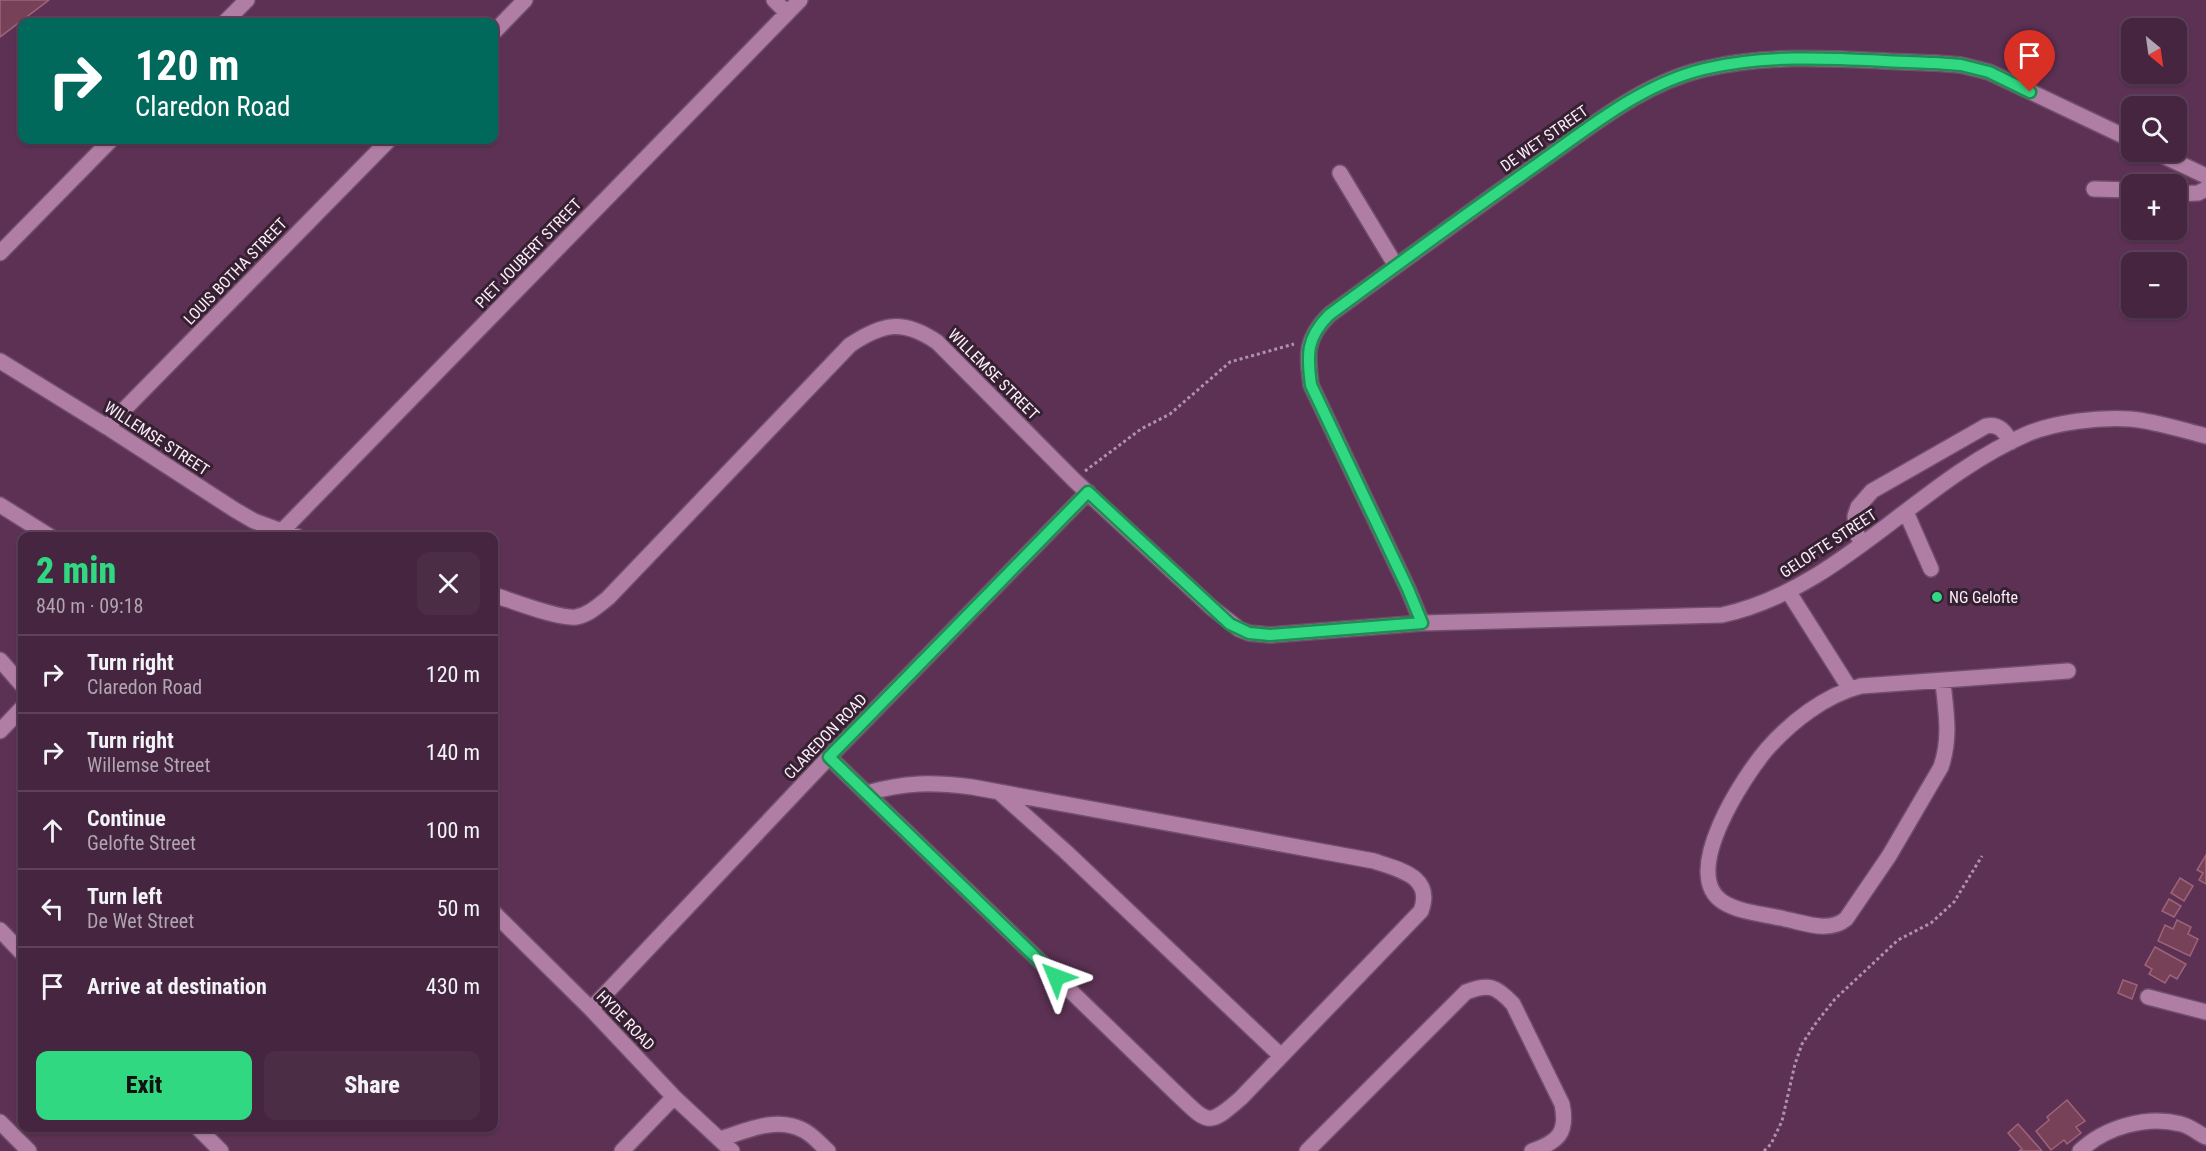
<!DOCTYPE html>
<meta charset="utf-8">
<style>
:root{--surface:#45253f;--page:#4c2d46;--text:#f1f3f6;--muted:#b0a5b0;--line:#5d4259;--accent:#31d882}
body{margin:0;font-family:"Roboto Condensed",sans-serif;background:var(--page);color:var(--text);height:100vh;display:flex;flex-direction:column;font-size:22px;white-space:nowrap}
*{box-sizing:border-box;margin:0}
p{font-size:20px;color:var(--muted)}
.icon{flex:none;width:33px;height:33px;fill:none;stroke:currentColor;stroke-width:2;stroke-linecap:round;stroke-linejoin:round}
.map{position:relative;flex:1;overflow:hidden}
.sheet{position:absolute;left:18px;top:532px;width:480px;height:600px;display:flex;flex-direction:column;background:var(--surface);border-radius:12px;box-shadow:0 2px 4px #0004,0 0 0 2px var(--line)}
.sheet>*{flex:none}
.banner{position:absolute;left:18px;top:18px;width:480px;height:126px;border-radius:12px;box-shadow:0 2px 4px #0004,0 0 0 2px var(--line);background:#00695c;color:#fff;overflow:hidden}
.needle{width:39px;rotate:151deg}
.tools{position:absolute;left:2121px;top:18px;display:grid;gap:12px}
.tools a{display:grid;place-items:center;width:66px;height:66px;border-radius:12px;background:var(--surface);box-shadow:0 2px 4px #0004,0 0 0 2px var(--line);font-size:30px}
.pin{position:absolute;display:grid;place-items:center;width:51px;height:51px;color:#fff;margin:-62px -26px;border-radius:50% 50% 50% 0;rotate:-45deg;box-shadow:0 0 6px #0007}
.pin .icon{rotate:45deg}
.me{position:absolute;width:66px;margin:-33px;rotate:314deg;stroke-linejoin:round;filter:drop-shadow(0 0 4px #0008)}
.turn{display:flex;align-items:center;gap:21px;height:126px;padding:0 18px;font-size:27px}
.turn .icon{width:78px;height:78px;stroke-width:2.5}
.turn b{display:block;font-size:42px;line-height:51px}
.round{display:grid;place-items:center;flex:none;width:63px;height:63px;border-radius:12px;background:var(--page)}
.headline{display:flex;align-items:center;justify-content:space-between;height:102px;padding:0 18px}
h1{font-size:36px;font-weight:800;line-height:45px;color:var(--accent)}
.primary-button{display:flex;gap:12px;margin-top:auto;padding:12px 18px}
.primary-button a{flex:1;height:69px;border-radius:12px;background:var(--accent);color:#111;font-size:24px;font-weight:800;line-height:69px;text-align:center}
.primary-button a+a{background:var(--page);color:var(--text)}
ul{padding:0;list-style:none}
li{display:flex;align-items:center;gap:18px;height:78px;padding:0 18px;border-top:2px solid var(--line)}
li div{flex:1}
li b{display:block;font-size:22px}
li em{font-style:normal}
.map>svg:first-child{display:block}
.building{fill:#774157;stroke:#9e637a;stroke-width:1.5}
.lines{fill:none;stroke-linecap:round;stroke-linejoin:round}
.minor-casing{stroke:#714e6b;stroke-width:18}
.path{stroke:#af92aa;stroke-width:3;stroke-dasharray:3 3;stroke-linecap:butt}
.minor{stroke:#b07ea4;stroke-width:15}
.route-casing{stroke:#208c54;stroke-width:15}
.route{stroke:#31d882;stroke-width:10}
.poi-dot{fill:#31d882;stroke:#352131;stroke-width:2}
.labels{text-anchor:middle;stroke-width:6;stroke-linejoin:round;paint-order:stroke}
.street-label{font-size:16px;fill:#fcebf8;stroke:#352131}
.poi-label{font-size:16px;fill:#fcebf8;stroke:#352131;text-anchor:start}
</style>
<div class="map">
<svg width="2206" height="1151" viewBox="0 0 2206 1151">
<rect width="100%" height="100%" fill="#5c3154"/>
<!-- building -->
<path class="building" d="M0,0H49L0,37Z
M2206,855V884L2199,880L2203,873L2197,870Z
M2180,878L2193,886L2184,901L2171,893Z
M2169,899L2181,906L2174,917L2162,911Z
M2177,920L2191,927L2188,934L2198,939L2190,956L2158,941L2165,925L2173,929Z
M2155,947L2186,964L2177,979L2170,975L2165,983L2149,974L2152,969L2145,965Z
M2123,980L2137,985L2132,999L2118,993Z
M2067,1100L2085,1121L2076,1127L2081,1133L2067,1144L2064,1140L2051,1150L2036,1131L2049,1120L2047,1117Z
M2018,1124L2042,1151H2019L2022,1149L2008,1133Z"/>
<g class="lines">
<!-- minor casing -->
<g class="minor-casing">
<path id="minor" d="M774,0L787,13
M225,22L247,0
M494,32L525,0
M2155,152L2206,176
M1340,173L1396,266
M2094,189L2132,190
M2176,194L2198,193L2206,189
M0,253L111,140
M0,361L107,427L235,510L254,521L298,537
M107,427L389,140
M0,505L51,537
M1906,512L1931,569
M281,532L800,0
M1862,544L1856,532L1855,516L1858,507L1872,491L1986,426C1999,423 2005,432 2011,442
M1788,591L1850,689
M494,595C513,601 558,619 576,617C588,615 598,606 608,598L850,345C883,323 903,319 937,342L1074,480L1211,607L1239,629L1249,633L1270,635L1422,623L1722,615C1841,589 1918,481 2027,434C2055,422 2099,417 2130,419C2155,421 2182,430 2206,436
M1422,623L1408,589L1311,385C1307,354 1305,339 1329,315C1400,263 1471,211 1543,160C1593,125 1643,83 1704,69C1779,51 1859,61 1935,63L1961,65L1989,72L2132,140
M0,660L22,685
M1943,682C1946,713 1951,737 1941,767L1889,856L1846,919C1829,933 1805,923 1785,919C1766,914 1740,913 1723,902C1679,874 1744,776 1767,749C1791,722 1825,695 1861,686L2068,671
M0,731L22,708
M829,757L1176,1093C1208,1123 1207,1128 1241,1098L1421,911C1434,876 1399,870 1374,861L972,787C932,782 906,782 867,793
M1000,793L1065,851L1281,1056
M494,913L591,1009L674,1097L732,1151
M0,930L22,953
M2148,997L2206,1012
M591,1009L829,757L1088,492
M0,1122L29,1151
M198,1128L221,1151
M720,1139C746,1131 776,1116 803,1130C812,1134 820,1144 828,1151
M622,1151L674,1097
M1307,1151L1466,992C1489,983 1496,986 1513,1004L1562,1104C1568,1133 1558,1142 1532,1151
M2080,1151C2105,1127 2147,1115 2181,1124C2190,1126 2198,1133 2206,1137"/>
</g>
<!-- path -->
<path class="path" d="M1085,471L1141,429L1170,414L1230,362L1294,344
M1764,1151L1771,1144L1782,1121L1795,1064L1802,1044L1816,1023L1835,999L1898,940L1931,923L1954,902L1982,856"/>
<!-- minor -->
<use href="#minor" class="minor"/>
</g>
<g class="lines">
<!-- route casing -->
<g class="route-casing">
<path id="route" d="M1056,977L829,757L1088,492L1230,624L1249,633L1270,635L1422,623L1408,589L1311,385C1307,355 1306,338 1329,315C1398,264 1468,213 1539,163C1590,127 1642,84 1704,69C1779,51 1859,61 1935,63L1961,65L1989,72L2030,92"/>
</g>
<!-- route -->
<use href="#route" class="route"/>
</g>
<!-- markers -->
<circle class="poi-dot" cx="1937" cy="597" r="6"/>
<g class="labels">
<!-- street labels -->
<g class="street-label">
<text transform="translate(1544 138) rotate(-35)" y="6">DE WET STREET</text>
<text transform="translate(528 253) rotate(-46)" y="6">PIET JOUBERT STREET</text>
<text transform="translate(235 271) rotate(-46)" y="6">LOUIS BOTHA STREET</text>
<text transform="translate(994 374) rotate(45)" y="6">WILLEMSE STREET</text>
<text transform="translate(157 438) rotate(33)" y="6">WILLEMSE STREET</text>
<text transform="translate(1828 543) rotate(-33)" y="6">GELOFTE STREET</text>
<text transform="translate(825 736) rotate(-46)" y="6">CLAREDON ROAD</text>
<text transform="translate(626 1020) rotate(46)" y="6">HYDE ROAD</text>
</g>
<!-- poi labels -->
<g class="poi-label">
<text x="1949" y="603">NG Gelofte</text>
</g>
</g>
</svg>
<div class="tools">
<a><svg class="needle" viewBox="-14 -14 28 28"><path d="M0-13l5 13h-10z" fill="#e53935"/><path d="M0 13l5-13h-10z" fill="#b0a5b0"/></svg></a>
<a><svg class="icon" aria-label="search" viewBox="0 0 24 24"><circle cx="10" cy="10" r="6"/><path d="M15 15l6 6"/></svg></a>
<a>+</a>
<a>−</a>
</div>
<div class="pin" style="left:2030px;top:92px;background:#d93025"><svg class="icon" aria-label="arrive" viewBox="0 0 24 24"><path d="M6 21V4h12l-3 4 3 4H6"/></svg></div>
<svg class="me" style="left:1056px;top:977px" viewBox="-20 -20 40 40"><path d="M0-17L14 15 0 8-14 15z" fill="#31d882" stroke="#fff" stroke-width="4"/></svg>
<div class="banner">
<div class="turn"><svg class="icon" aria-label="right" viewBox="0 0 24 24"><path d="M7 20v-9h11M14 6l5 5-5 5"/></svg><div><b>120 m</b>Claredon Road</div></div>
</div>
<section class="sheet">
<div class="headline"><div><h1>2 min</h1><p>840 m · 09:18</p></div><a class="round"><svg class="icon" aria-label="close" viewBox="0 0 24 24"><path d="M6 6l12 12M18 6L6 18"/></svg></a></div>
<ul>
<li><svg class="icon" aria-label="right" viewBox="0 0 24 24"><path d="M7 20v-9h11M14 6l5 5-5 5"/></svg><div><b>Turn right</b><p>Claredon Road</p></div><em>120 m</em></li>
<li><svg class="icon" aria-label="right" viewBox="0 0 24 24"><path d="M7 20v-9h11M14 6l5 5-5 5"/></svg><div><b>Turn right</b><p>Willemse Street</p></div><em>140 m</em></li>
<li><svg class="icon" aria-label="ahead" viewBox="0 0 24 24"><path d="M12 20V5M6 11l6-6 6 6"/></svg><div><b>Continue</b><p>Gelofte Street</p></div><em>100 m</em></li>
<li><svg class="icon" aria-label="left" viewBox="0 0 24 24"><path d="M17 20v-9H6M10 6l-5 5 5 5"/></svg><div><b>Turn left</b><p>De Wet Street</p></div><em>50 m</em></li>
<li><svg class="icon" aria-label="arrive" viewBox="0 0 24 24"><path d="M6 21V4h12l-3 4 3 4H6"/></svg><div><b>Arrive at destination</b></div><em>430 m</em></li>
</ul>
<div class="primary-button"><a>Exit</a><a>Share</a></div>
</section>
</div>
